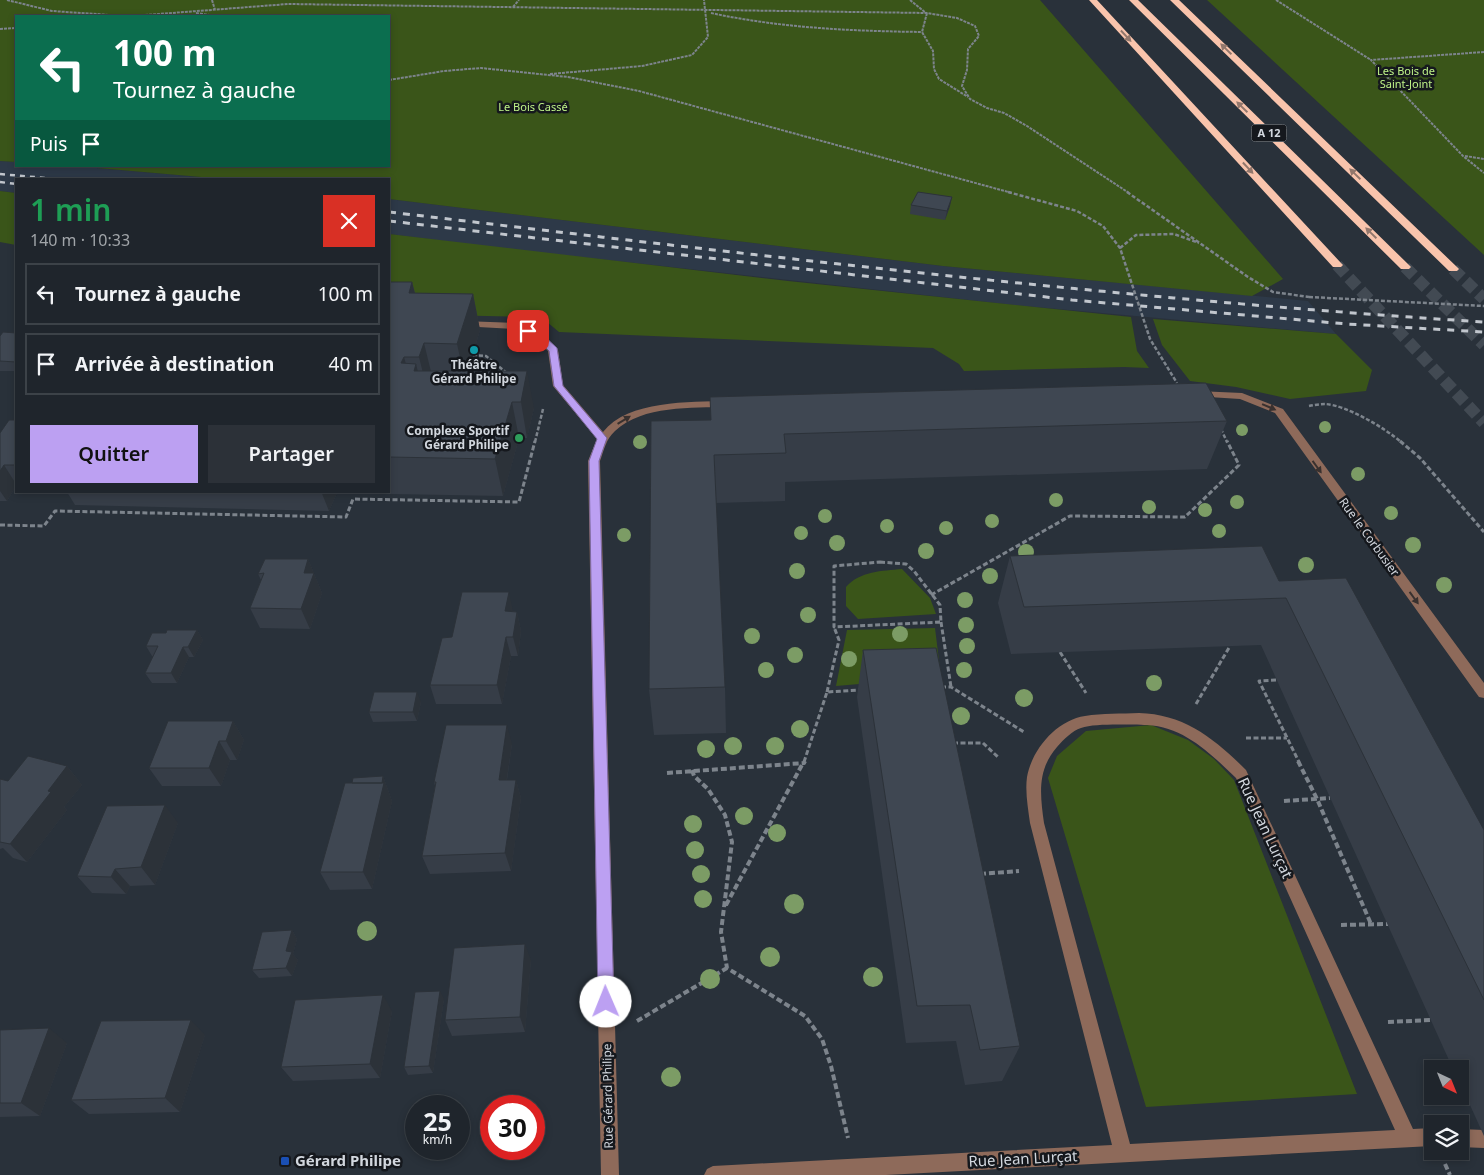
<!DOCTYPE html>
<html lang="fr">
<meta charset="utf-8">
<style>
:root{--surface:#1f252c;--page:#2c3138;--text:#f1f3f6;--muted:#a1a5a9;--line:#3c4248;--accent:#bca0f2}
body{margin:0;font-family:"Noto Sans",sans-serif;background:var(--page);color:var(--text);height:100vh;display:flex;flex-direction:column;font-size:19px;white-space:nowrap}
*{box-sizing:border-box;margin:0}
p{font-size:16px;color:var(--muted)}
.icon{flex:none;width:28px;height:28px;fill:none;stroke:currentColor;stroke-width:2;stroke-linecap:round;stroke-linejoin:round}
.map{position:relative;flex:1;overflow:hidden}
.details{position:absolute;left:15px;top:178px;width:375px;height:315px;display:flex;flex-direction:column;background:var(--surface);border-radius:0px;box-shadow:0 2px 8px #0003,0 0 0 1px var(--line)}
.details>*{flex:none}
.banner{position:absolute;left:15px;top:15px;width:375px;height:152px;border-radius:0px;box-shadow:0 2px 8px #0003,0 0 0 1px var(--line);background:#0b6e4f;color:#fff;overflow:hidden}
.needle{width:32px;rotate:137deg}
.buttons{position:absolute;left:1424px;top:1060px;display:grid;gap:10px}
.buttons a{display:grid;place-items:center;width:45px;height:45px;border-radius:0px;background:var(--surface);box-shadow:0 2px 8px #0003,0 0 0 1px var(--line);font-size:25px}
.speed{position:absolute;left:405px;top:1095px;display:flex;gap:10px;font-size:25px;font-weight:700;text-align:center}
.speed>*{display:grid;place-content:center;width:65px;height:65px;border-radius:50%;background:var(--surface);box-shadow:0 2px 8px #0003,0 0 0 1px var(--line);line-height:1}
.speed small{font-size:12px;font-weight:400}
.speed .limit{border:8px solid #d22;background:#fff;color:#111}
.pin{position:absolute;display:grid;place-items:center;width:42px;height:42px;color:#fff;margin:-21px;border-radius:10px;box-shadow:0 2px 8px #0006}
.me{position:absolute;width:55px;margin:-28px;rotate:359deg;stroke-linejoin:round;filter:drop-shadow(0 0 4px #0008)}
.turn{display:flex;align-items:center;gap:18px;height:105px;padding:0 15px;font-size:22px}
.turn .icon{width:65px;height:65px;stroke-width:2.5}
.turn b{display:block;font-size:35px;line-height:42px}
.then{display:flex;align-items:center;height:48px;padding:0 15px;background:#0003;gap:10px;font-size:19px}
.round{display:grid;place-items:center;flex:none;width:52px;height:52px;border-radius:0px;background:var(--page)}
.head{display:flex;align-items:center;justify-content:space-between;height:85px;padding:0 15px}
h1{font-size:30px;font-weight:600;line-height:38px;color:#1e9e55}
.cta{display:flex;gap:10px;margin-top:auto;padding:10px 15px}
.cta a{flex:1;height:58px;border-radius:0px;background:var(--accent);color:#111;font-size:20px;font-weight:600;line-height:58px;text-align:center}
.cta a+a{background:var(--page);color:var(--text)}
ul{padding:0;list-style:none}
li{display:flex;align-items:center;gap:15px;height:62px;margin:0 10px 8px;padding:0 5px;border:2px solid var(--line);border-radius:0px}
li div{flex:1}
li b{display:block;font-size:19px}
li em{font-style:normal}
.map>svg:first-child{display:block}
.built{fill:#2d3948}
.green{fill:#3a5519}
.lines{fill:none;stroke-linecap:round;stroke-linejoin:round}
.highway-tunnel{stroke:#424a53;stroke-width:12;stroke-dasharray:12 5.5;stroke-linecap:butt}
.path-far3{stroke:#7d848c;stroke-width:2;stroke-dasharray:3 1;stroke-linecap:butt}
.path-far2{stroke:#7d848c;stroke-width:2.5;stroke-dasharray:4 2;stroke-linecap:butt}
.path-far1{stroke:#7d848c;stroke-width:3;stroke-dasharray:5 2.5;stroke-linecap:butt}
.path{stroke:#7d848c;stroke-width:4;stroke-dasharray:6 3;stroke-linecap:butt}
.minor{fill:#8e6a5a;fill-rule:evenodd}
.highway{fill:#f9c4ac;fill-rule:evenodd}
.rail-far1{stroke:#c1c6cd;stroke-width:2.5;stroke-dasharray:5 5;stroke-linecap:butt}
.rail{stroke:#c1c6cd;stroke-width:3;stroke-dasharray:7 7;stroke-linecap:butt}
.path-bridge{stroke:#7d848c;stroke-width:2.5;stroke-dasharray:4 2;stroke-linecap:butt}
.tree{fill:#7c9c65}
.wall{fill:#363d47}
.shaded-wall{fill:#2c3239}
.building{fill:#3f4752;stroke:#2c3239}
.oneway{fill:#92776c}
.oneway2{fill:#39312f}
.route{fill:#bca0f2;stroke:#7a689d}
.culture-dot{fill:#0f9aa8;stroke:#15181d;stroke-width:2}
.leisure-dot{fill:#2e9e5b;stroke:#15181d;stroke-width:2}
.transit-dot{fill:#1a4fb4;stroke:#15181d;stroke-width:2}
.labels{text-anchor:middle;stroke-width:5;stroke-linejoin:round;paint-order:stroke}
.far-park-label{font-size:11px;fill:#bff388;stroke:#15181d}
.shield{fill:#15181d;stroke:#999ea4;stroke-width:1}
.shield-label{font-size:11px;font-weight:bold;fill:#d2d7de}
.poi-label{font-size:12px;font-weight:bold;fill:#d2d7de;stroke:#15181d}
.street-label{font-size:12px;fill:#d2d7de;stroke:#15181d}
.near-street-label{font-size:15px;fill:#d2d7de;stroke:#15181d}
.near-poi-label{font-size:15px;font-weight:bold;fill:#d2d7de;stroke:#15181d;text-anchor:start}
</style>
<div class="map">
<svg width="1484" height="1175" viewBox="0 0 1484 1175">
<rect width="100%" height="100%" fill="#29313a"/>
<!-- built -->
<path class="built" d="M0,161L16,162V166H74L224,179H16V193L0,191Z
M389,199L943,266L1308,301L1336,334L1014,305L499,248L389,234Z"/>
<!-- green -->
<path class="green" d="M0,0H1040L1283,279L1252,296L943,266L389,199V179H224L74,166H389V16H16V162L0,161Z
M1207,0H1484V255Z
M0,191L16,193V245L0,242Z
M389,234L788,281L1131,317L1137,351L1149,368L1124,367L964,371L959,364L933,348L559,332L541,317L389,314Z
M1153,319L1336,334L1372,370L1366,391L1290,399L1236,387L1190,381L1162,345Z
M902,569L930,598L936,614L858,619L846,606V587C860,571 882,571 902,569Z
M935,628L941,677L836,686L847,630Z
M1151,725L1188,740L1214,759L1234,780L1357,1094L1146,1107L1048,778L1057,756L1086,731Z"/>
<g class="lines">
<!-- highway-tunnel -->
<path class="highway-tunnel" d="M1337,265L1484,423
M1405,267L1484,345
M1453,269L1484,299"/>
<!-- path-far3 -->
<path class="path-far3" d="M7,0L52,11L125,16
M212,0L215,10
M910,0L926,13
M1276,0L1371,60
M513,7L519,0
M196,13L216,16
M711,13C781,28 851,31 922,32
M927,13L922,32L933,51L934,69L939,79L968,97
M133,16L288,4L927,13L957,18L975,26L979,36L968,49L967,70L962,86L970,99L987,108L1004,113L1027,126L1129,193
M0,29L16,28
M1484,52L1371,60L1463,156L1484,173
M550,74L642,66L692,55L708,37L704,0
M389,80L444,71L481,68L568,77L639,91L1012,193
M1465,156L1484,159"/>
<!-- path-far2 -->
<path class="path-far2" d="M1008,192L1077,211L1103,226L1120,248L1150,339L1177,383
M1127,192L1248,277L1273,292L1309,297
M1120,248L1136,235L1174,234L1199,243
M473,355L486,356L508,374
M1309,406C1314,405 1320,404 1325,404C1346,405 1385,428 1401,442
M1221,429L1227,442
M535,442L543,409"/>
<!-- path-far1 -->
<path class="path-far1" d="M1400,441L1420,458L1484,532
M0,525L44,526L55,511L346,517L353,499L519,502L535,441
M880,562L906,564L914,571L940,605L941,622L834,627V566Z
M931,595L1070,516L1185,517L1239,465L1227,441
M941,622L951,687
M1060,652L1086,693
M1276,680L1259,681L1299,762
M941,687H951L1024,732
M827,692L839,640L834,627
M1196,704L1230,646
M1246,738H1287
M953,743H983L999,758
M804,762L827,692L859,690"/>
<!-- path -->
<path class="path" d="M1298,761L1317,799L1371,924
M692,770L694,776L708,789L725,815L732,842L721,932L727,968L805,1016L822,1039L831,1066L848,1138
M667,773L804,763L805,761
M1284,801L1330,798
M980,874L1019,871
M726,905L803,763
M1341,925L1388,924
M637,1021L727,968
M1388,1022L1431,1020
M1450,1096L1452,1101
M1445,1164L1450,1175"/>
<!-- minor -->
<path class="minor" d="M463,321L518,323L542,333L558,350L563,385L603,432C628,400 690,402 727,401L732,404L727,407C692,408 643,405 615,431C606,439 604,450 600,461L619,1175H601L588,461L597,439L553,386L548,351L534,337L516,329L460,326L458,324Z
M1197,391L1242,393L1283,409L1484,683V698L1479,697L1275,413L1240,399L1193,396L1192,394Z
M1139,713C1184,714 1215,739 1246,770L1413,1129L1432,1128V1146L886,1175H704L707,1169L713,1166L1112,1145L1030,823C1028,808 1025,792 1027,777C1032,749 1057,720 1085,716C1102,713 1122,714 1139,713ZM1147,725C1184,727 1210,753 1236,778L1395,1130L1130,1144L1044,823C1040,794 1037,770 1057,747C1064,739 1072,731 1081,728C1096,723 1131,725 1147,725Z
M1460,1129L1484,1130V1148L1460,1147Z"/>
<!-- highway -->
<path class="highway" d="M1089,0H1097L1341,263L1343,265L1341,267H1333Z
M1129,0H1138L1409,265L1411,267L1409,269H1401Z
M1170,0H1179L1457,267L1459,269L1457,271H1449Z"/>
<!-- rail-far1 -->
<path class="rail-far1" d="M0,174L56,179
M0,182L16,184"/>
<!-- rail -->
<path class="rail" d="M389,212C754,255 1118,299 1484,322
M389,221L1072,300L1347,324L1484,332"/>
<!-- path-bridge -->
<path class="path-bridge" d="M1309,297L1484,306"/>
</g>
<!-- trees -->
<g class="tree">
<circle cx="1325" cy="427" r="6"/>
<circle cx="1242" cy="430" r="6"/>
<circle cx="640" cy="442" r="7"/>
<circle cx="1358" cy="474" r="7"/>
<circle cx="1056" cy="500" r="7"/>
<circle cx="1237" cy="502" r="7"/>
<circle cx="1149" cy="507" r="7"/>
<circle cx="1205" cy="510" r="7"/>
<circle cx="1391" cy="513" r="7"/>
<circle cx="825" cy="516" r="7"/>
<circle cx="992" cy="521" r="7"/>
<circle cx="887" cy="526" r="7"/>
<circle cx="946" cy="528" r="7"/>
<circle cx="1219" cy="531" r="7"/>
<circle cx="801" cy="533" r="7"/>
<circle cx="624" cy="535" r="7"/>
<circle cx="837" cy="543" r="8"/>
<circle cx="1413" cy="545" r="8"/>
<circle cx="926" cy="551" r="8"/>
<circle cx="1026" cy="552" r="8"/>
<circle cx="1306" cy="565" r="8"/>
<circle cx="797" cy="571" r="8"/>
<circle cx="990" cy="576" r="8"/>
<circle cx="1444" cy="585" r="8"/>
<circle cx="965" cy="600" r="8"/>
<circle cx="808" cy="615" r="8"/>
<circle cx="966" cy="625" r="8"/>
<circle cx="900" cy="634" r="8"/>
<circle cx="752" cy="636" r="8"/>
<circle cx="967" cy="646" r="8"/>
<circle cx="795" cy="655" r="8"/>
<circle cx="849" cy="659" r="8"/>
<circle cx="766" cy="670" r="8"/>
<circle cx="964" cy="670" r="8"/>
<circle cx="1154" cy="683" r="8"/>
<circle cx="1024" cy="698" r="9"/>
<circle cx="961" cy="716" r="9"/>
<circle cx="800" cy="729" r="9"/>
<circle cx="733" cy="746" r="9"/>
<circle cx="775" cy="746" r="9"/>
<circle cx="706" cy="749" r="9"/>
<circle cx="744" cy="816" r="9"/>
<circle cx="693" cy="824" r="9"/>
<circle cx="777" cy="833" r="9"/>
<circle cx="695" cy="850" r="9"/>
<circle cx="701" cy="874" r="9"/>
<circle cx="703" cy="899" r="9"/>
<circle cx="794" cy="904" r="10"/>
<circle cx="367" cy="931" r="10"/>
<circle cx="770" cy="957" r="10"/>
<circle cx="873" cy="977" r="10"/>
<circle cx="710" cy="979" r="10"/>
<circle cx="671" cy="1077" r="10"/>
</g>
<!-- wall -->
<path class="wall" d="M911,205L950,206L945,220L910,214Z
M389,282H412L415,293L473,294L480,330L468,371L534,408L527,438H519L503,496L337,493L329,511L75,505L67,492H64L389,491Z
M16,333V371H0V336Z
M16,420V486L7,501H0V433Z
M651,421H1227L1207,469L785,482V501L716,503L725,687L726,733L654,735L649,689Z
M1010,556L1279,581L1484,830V1136L1460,1083V1069H1453L1261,645L1011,654L998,603Z
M308,559L322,593L310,629L260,628L250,608L261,580L258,574Z
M513,611L517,612L521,631L518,656H511L502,704H436L430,685Z
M197,630L203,640L194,657H189L177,683H152L145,673L153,656H152L146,646L166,633Z
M863,650L1020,1046L1002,1081L965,1085L956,1041L906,1043L857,697Z
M421,702L417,721L373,722L369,712Z
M233,721L244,740L237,760H230L221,786H162L149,768Z
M512,744L507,780H516L521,798L511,871L430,874L422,856L435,786L434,782Z
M67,766L82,785L64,807L67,810L27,862L13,858L3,848L0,849V779L8,781Z
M383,776L392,801L372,889L330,890L320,872L352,783Z
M178,823L155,885L130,886L126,894L92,893L77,876Z
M292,930L297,939L293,954L298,960L292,976L259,978L252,970Z
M531,960L525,1032L452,1036L445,1020Z
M444,999L433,1073L408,1075L404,1067Z
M392,1011L380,1078L293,1081L281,1067Z
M0,1030L67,1043L40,1116L0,1117Z
M205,1035L180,1112L89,1114L71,1100Z"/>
<!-- shaded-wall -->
<path class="shaded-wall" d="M952,197L950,206L945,220L947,211Z
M412,282L421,318L409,293Z
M473,294L480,330L465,380L457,344Z
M424,343L433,380L428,393L419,357Z
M404,357L414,393L401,363Z
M416,364L425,400L414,371Z
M527,371L534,408L527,438L521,402Z
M512,402L519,438L503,496L495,459Z
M4,465L16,484V486L7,501L0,491V471Z
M321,491H336L337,493L329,511Z
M308,559L322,593L310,629L301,609L304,573Z
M509,592L513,611H505Z
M517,612L521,631L518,656L513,637Z
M197,630L203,640L194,657L188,647Z
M506,637L511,656L502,704L497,685Z
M183,647L189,657L177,683L171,673Z
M417,692L421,702L417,721L413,712Z
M233,721L244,740L237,760L226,741Z
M507,725L512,744L504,798L499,780Z
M219,741L230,760L221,786L209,768Z
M67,766L82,785L64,807L67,810L27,862L10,844L48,791Z
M383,776L392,801L372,889L363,872Z
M516,780L521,798L511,871L505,853Z
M165,805L178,823L155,885L141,867Z
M115,869L130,886L126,894L111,877Z
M292,930L297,939L293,954L298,960L292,976L286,968V951Z
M525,944L531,960L525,1032L520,1017Z
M440,991L444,999L433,1073L429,1066Z
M383,995L392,1011L380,1078L370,1064Z
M191,1020L205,1035L180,1112L165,1098Z
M49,1028L67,1043L40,1116L21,1103Z"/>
<!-- building -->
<path class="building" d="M918,192L952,197L947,211L911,205Z
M389,282H412L409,293L473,294L457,344L424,343L419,357H404L401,363L416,364L414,371H527L521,402H512L495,459L389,457Z
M3,332L16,333V362L0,361V336Z
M1206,383L1227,421L784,434L786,453L714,455L725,687L649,689L651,421L711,420L710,397Z
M9,420H16V465H4L0,471V433Z
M1262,546L1279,581L1346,578L1484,830V1000L1286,598L1024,607L1010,556Z
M265,559H308L304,573H314L301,609L250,608L264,573L258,574Z
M462,592H509L505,611L517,612L513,637H506L497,685H430L442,638L452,637Z
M167,630H197L188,647H183L171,673H145L158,646H146L152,633H166Z
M936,648L1020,1046L980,1050L970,1005L917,1006L863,650Z
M374,692H417L413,712H369Z
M168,721H233L226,741H219L209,768H149Z
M446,725H507L499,780H516L505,853L422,856L436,782H434Z
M28,756L67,766L48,791L51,792L10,844L0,842V779L8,781Z
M383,776L382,783H352L353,778Z
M345,783H384L363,872H320Z
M165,805L141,867L115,869L111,877L77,876L107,806Z
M292,930L286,951L292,952L286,968L252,970L262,932Z
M525,944L520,1017L445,1020L454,948Z
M440,991L429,1066L404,1067L415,992Z
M383,995L370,1064L281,1067L295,1000Z
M191,1020L165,1098L71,1100L101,1021Z
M49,1028L21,1103H0V1030Z"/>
<!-- one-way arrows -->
<defs><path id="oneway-solid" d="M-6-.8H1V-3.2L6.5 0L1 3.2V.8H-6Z" transform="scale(1.25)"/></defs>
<g class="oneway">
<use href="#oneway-solid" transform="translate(1126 36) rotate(47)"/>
<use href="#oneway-solid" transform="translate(1226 49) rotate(-136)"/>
<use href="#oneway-solid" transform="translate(1242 107) rotate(-136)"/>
<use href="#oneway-solid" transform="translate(1248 168) rotate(47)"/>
<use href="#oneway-solid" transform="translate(1355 174) rotate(-136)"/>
<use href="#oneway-solid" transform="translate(1371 233) rotate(-136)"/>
</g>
<g class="oneway2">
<use href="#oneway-solid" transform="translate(1269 407) rotate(23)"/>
<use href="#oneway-solid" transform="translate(624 420) rotate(-31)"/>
<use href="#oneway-solid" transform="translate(1317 467) rotate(54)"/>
<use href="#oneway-solid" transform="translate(1414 598) rotate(54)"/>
</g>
<!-- route -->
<path class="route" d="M528,328L541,333L557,348L563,386L607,438L599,461L614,1002L611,1007L606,1009L601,1007L598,1002L589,461L597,439L554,386L549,351L535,337L524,331Z"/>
<!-- markers -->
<circle class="culture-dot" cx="474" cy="350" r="5"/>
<circle class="leisure-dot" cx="519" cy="438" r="5"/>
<rect class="transit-dot" x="280" y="1156" width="10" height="10" rx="2.5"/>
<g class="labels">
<!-- far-park labels -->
<g class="far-park-label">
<text x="1406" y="75">Les Bois de<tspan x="1406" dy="13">Saint-Joint</tspan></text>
<text x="533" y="111">Le Bois Cassé</text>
</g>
<!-- shield labels -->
<rect class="shield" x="1251.5" y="124.5" width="35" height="17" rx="4"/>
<g class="shield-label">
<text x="1269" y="137">A 12</text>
</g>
<!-- poi labels -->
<g class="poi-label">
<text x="474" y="369">Théâtre<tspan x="474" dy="14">Gérard Philipe</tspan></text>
<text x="509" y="435" text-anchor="end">Complexe Sportif<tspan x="509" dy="14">Gérard Philipe</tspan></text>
</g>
<!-- street labels -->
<g class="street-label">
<text transform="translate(1369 537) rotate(54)" y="4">Rue le Corbusier</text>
<text transform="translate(608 1096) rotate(-91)" y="4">Rue Gérard Philipe</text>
</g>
<!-- near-street labels -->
<g class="near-street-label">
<text transform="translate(1265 828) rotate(65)" y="5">Rue Jean Lurçat</text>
<text transform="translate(1023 1159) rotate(-3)" y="5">Rue Jean Lurçat</text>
</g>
<!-- near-poi labels -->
<g class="near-poi-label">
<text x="295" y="1166">Gérard Philipe</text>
</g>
</g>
</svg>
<div class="buttons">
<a><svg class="needle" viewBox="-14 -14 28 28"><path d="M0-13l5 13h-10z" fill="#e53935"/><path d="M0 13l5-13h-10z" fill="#a1a5a9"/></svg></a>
<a><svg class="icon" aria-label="layers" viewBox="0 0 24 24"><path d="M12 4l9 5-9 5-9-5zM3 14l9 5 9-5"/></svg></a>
</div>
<div class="speed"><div>25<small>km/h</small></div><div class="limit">30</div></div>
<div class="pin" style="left:528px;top:331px;background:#d93025"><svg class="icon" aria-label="arrive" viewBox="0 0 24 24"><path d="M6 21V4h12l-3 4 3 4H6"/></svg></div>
<svg class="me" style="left:606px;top:1002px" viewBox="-20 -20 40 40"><circle r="19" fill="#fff"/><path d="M0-13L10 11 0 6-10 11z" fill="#bca0f2"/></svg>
<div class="banner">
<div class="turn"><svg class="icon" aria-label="left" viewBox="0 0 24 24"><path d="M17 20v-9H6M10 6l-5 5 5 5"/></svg><div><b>100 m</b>Tournez à gauche</div></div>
<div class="then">Puis<svg class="icon" aria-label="arrive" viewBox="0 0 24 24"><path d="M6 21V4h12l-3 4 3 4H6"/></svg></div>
</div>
<section class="details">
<div class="head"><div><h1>1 min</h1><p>140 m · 10:33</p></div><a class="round" style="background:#d93025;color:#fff"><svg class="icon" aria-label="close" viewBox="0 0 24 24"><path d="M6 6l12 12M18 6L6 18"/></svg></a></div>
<ul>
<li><svg class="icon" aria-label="left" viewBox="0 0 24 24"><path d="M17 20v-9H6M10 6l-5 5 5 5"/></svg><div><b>Tournez à gauche</b></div><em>100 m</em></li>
<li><svg class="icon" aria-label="arrive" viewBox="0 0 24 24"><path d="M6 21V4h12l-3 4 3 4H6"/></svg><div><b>Arrivée à destination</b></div><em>40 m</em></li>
</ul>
<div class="cta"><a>Quitter</a><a>Partager</a></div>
</section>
</div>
